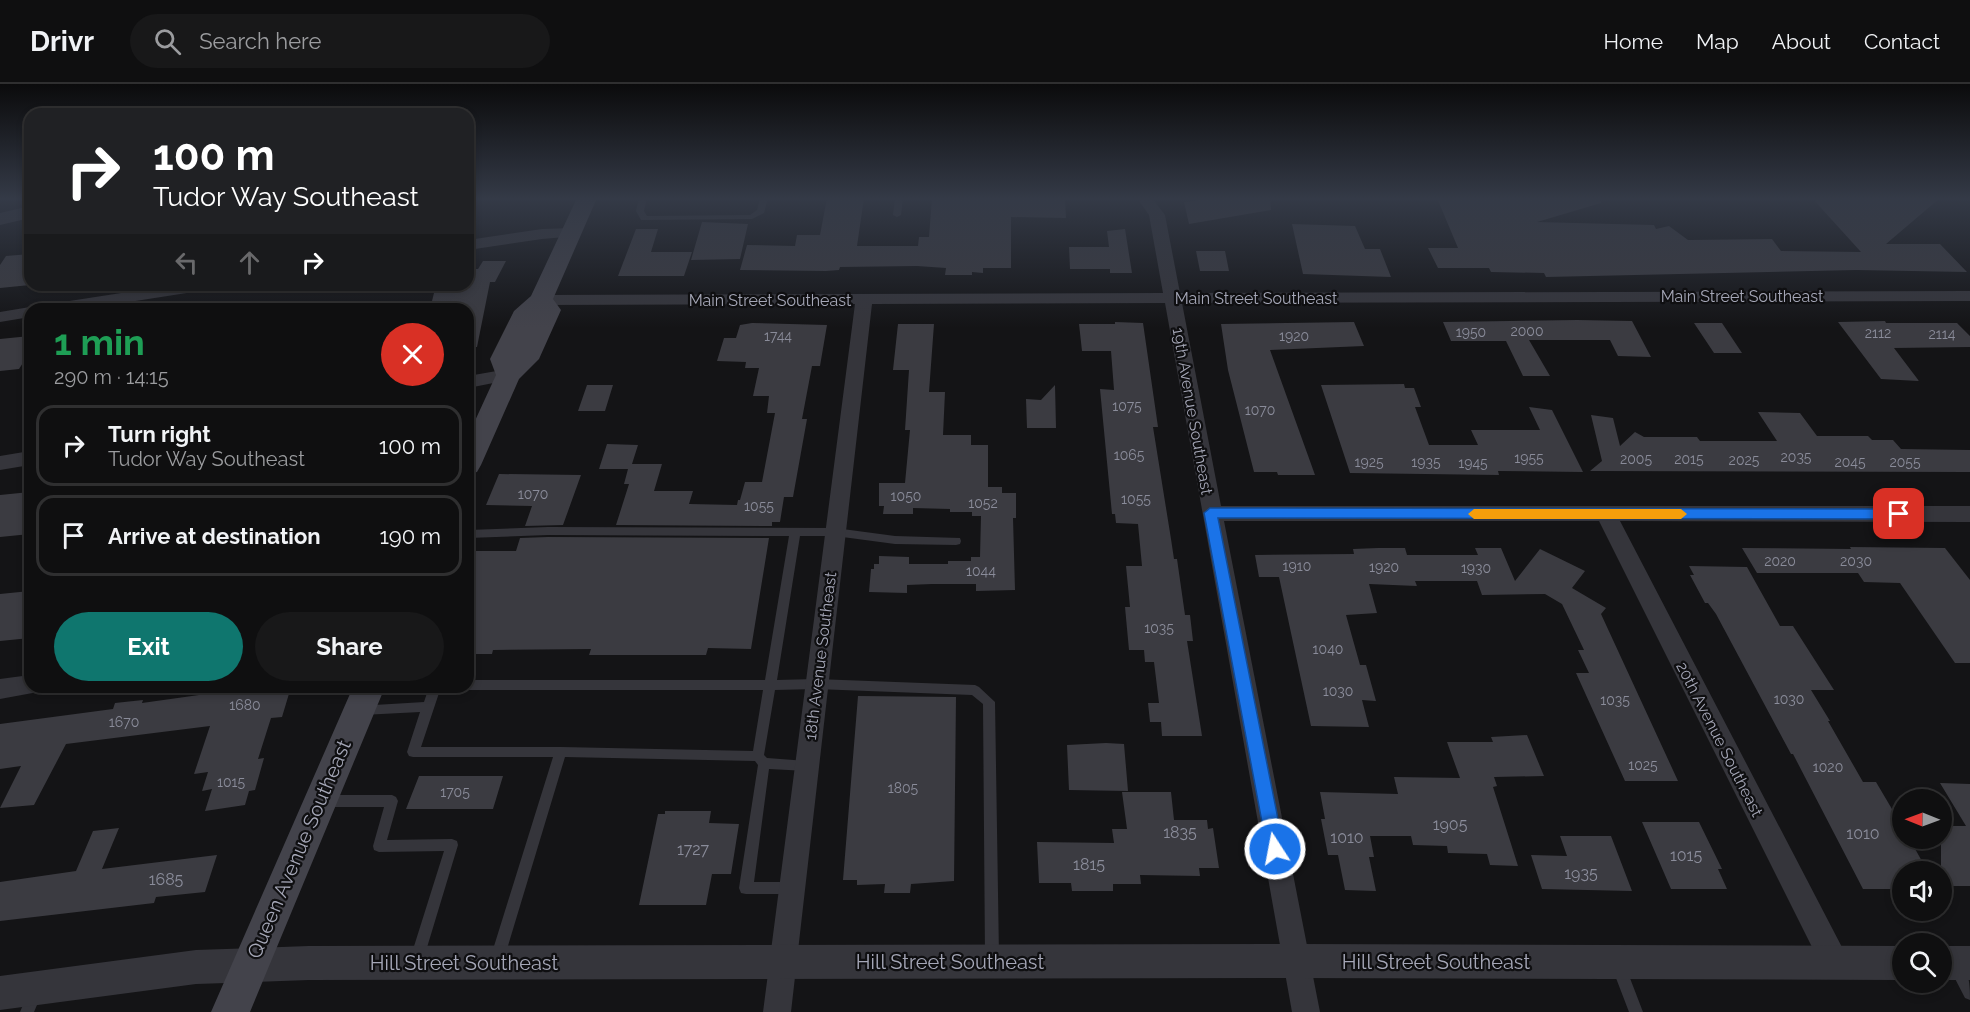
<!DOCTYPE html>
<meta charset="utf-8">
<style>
:root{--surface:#0f0f10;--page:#181819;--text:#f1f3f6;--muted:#9b9c9f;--line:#2f2f30;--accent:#0f766e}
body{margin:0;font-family:Raleway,sans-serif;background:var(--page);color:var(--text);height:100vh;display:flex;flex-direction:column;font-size:22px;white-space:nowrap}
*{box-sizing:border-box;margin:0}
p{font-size:20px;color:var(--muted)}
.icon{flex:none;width:33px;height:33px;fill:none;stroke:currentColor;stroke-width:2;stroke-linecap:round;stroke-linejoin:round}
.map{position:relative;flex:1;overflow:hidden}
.drawer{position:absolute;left:24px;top:219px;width:450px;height:390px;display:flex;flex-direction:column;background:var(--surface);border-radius:18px;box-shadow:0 3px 9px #0003,0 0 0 2px var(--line)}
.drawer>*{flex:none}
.hud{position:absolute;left:24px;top:24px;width:450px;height:183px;border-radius:18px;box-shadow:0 3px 9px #0003,0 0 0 2px var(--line);background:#202124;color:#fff;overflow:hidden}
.needle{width:39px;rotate:271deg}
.tools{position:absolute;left:1892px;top:705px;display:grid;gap:12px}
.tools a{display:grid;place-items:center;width:60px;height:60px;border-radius:50%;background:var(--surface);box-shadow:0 3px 9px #0003,0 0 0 2px var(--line);font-size:30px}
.pin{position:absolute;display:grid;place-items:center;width:51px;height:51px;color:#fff;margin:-26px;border-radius:12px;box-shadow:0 3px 9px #0006}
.me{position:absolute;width:66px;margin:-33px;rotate:349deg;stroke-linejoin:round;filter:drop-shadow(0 0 4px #0008)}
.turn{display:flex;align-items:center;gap:21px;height:126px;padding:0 30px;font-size:27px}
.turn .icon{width:78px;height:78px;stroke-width:2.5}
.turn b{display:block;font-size:42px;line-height:51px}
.lanes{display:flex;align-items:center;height:57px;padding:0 30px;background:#0003;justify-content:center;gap:30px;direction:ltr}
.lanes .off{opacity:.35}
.round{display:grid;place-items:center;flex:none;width:63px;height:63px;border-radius:32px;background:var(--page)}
.head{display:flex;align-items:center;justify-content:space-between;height:102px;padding:0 30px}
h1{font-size:36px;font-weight:700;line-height:45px;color:#1e9e55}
.primary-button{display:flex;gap:12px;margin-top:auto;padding:12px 30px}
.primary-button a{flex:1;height:69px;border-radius:36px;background:var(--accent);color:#fff;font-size:24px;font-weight:700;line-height:69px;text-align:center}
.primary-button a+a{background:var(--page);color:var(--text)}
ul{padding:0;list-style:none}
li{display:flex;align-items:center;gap:18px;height:81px;margin:0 12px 9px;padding:0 18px;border:3px solid var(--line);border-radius:18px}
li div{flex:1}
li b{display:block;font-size:22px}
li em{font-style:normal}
header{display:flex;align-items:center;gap:36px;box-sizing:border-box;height:84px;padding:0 30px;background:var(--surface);border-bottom:2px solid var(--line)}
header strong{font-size:28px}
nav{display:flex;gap:33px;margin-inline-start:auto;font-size:21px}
.search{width:420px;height:54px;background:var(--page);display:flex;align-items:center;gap:15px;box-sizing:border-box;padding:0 21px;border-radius:33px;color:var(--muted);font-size:22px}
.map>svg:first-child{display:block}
.building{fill:#3b3b41}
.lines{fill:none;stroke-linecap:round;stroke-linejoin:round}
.service{fill:#35353b;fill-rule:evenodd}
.minor{fill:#35353b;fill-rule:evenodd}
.tertiary{fill:#35353b;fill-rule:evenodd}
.secondary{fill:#43434b;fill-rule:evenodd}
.route{fill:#1a73e8;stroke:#114b97;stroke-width:1.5}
.slow{fill:#f59e0b}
.labels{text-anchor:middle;stroke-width:4.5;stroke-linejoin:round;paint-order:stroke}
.number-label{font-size:14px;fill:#8a8c9a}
.street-label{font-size:16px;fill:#a5a7b7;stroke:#0f0f11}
.near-number-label{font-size:16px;fill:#8a8c9a}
.near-street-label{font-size:20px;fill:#a5a7b7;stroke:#0f0f11}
</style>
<header>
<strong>Drivr</strong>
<div class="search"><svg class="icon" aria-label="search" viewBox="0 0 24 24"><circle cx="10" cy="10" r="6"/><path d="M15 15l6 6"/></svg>Search here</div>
<nav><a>Home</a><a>Map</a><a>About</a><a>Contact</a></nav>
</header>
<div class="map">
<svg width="1970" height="928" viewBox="0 0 1970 928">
<rect width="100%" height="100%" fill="#141416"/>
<!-- building -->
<path class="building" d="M827,114H864L857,162H918L919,153H929L932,114H1065L1066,134L1011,133V184H983V189L972,188V191H945L946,184L917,182L840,183L839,186L826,187L740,186L747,161L795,162L797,151H820Z
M1194,114H1270L1271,126L1189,140L1184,118L1196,117Z
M1437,114H1600L1601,119L1537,138L1654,141L1656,145L1669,142L1688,156L1772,155L1781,167L1861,168L1812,114H1940L1886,160H1940L1967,188L1856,186L1546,193L1544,189L1491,188L1489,184H1438L1428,164H1458Z
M702,138L748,140L740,175L691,176Z
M1292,140L1355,142L1365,165H1380L1391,193L1303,190Z
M636,145H658L651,168H692L684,192H618Z
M1125,145L1132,189H1110V185H1070L1069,163H1109L1107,147Z
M1196,167H1225L1229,187H1200Z
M30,170V201L0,204V181L6,172Z
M483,177H506L495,198H490L477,263H468V225H430L436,201H468V185H478Z
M1577,236L1632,237L1651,273L1618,272L1610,256H1529L1550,292H1523L1506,257H1451L1443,238Z
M1885,237L1886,239H1957L1970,252V263L1894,264L1919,297L1881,295L1838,238Z
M1115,238L1143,239L1158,343H1153L1171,455L1174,475H1177L1185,531H1190L1193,557H1187L1202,652H1162L1161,638H1150L1148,619H1159L1154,578H1145L1144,566H1129L1125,523H1130L1126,482H1142L1138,440L1116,439L1115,430H1112L1100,305L1114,306L1111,267H1082L1079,240H1115Z
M1354,238L1364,262L1270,266L1315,391H1278L1277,388H1254L1228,286L1221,240Z
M752,239L827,241L820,282H812L802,335H807L793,413H784L780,438H772V442L616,441L629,400H624L628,385H599L607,360L638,361L632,380H662L654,407H693L689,420L737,421L738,416H740L745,398H762L775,329H767L769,312H753L759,284H745L746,278L717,277L724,254H736L740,241Z
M1694,239H1722L1742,269H1714Z
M898,240H934L929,308H945L943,351H971V361H988V403H1002V409H1016V434H1013L1015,506L976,507V500H932L907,501V509L869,508L871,485H874V480H879V472L909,473V480H948V477H971V473H980L981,432H972V428H950V425L913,424V430H883L884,422H879V399H905L910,346H905L909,286H893Z
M30,252V268L19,285L0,287V255Z
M1404,300L1405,304H1414L1421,323H1415L1429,361H1478L1471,346H1540L1529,323L1552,326L1583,388L1498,387L1499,391L1350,389L1321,301Z
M587,301H613L605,327H578Z
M1055,301L1056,344H1027L1026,315L1041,316Z
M1758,328L1800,329L1817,352H1868L1872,356H1893L1901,365L1970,366V388L1590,387L1602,377L1591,331L1613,334L1620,362L1635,348L1644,353H1697L1700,357H1777Z
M499,390L581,391L563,441L525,442L532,422L486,421Z
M30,408V450L0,453V411Z
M548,453L769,454L751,565L708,564L706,571H589L591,565L493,566L492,570H468V467H516L520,454Z
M1850,463L1945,464L1970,496V579H1955L1900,499L1864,498L1858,489H1757L1742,464L1851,465Z
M1378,464H1405L1407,471H1478L1475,464H1501L1515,497L1540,465L1585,487L1572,504L1606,524L1601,530L1678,697H1625L1576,589H1589L1578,566H1584L1562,520L1545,510L1482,511L1477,497H1415L1417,502L1369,500L1377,529L1346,531L1360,581H1366L1376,617L1362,616L1369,643L1311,642L1279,493H1259L1255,471L1354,470L1353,465Z
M1689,482L1747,483L1780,542H1793L1834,606H1811L1830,637H1828L1863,698H1876L1902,742V754H1909L1928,788H1902V805H1863L1793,670H1791L1716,530L1708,519H1705L1690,491H1694Z
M30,507V554L0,557V510Z
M256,603H291L282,633L271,634L258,675L264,674L255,706L249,707L245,721L205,727L212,705L202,707L208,688L194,690L210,642L66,660L34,721L0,724L21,682L0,685V640L113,625L115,619L143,616L142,619Z
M858,612L956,613L954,797L911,800L910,809H884L885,800L857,801V796H843Z
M1527,651L1544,692L1494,693L1497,702L1493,703L1518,782L1490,781L1487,770L1448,769L1447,762L1413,761L1411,752H1370L1374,773H1369L1376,807L1345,806L1338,771H1328L1321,735H1325L1320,708L1398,710L1394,693L1460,694L1447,658H1493L1491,653Z
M1106,659L1124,660L1128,707L1069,706L1067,661Z
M419,692H503L493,725H406Z
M1940,699L1970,700V802H1948L1941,791V742H1966Z
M1122,708H1171L1174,736H1207L1208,745L1213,744L1219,784H1199L1200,792L1140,791L1141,800H1113V807H1072L1071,799H1039L1037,758L1114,759L1112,745H1127Z
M665,727H711L709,739L739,740L731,790H712L706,821H639L658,730H665Z
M1642,738H1699L1722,785H1718L1727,805H1671Z
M119,744L102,785L217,771L205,808L156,813L154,819L0,837V798L76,787L93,747Z
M1560,752H1611L1632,807L1542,805L1531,771L1567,772Z"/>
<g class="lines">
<!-- service -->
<path class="service" d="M639,114H647L644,127L647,132L750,131L757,126L760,114H768L764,129L752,135L644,136H641L636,127Z
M895,114H903L901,131L897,133L893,131Z
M1096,114H1107L1103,116Z
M548,443L835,444L895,452L960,454L961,457L960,460L956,461L895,460L835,452H800L777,596L816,595L975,601L979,603L995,618L999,872L997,877L992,879L987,877L985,872L983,620L972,611L816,605L775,606L764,671L767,674L807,677L811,678L813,682L811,686L807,687L769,685L754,798H791L796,799L798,804L796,809L791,810H746L741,809L739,804L758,681L755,677L565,673L504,875L502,880L497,882L492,880L490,875L553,673H413L409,672L407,668L420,628L362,631L358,630L356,626L358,622L424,618L429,603H441L421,663H561L753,667L763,606H468L463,603H468V596H765L789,452L548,451L468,454V446Z
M325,711H392L396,713L398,717L387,756L452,755L457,757L458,761L422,880L417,882L412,880L410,875L444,767L379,768L374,766L373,762L384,723H325L321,721L319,717L321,713Z
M1618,874L1623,876L1643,928H1629L1611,881L1613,876Z
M1957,878C1970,884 1970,903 1970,916L1965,914L1950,885L1952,880Z
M35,902L40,904L42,909L34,928H20L30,904Z"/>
<!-- minor -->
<path class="minor" d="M1137,114H1152L1165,131L1180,209L1970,207V217L1182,219L1221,422H1970V438L1620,437L1845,869L1849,879L1845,889L1835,893L1825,889L1599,437H1224L1320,928H1292L1165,219L872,220L791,928H763L855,220L541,221L535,220L533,216L535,212L541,211L1163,209L1149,131Z
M571,144L577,146L579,149L577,152L542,155L468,166V156L542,145Z
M173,201H214L206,206L84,225H41L44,221L50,220Z
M30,223L37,225H30V233L0,238V228Z
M508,285L514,287L517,291L514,295L468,304V292Z
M30,367V381L0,386V372Z
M30,591V603H41L38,608L0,615V595Z"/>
<!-- tertiary -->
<path class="tertiary" d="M30,122V134L0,141V129Z
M1297,860L1902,862V896L1297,894L309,896L196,900L0,926V892L196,866L309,862Z
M1941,862H1970V896H1941Z"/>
<!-- secondary -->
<path class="secondary" d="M577,114H597L553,215L561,226L539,275L519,295L481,381L477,388L468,390V352L496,291L490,275L514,227L531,212Z
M353,603H385L250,928H211Z"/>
</g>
<!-- sky -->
<linearGradient id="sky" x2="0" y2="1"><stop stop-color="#0b0b0c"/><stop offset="0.47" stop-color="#343a47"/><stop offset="1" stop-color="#343a47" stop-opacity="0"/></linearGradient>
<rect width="1970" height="244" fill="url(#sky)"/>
<!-- route -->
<path class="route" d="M1210,424L1899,425L1906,430L1899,435L1218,434L1284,765L1281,771L1275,773L1269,771L1267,765L1204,429Z"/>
<!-- slow -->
<path class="slow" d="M1474,425H1681L1687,430L1681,435H1474L1468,430Z"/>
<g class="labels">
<!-- number labels -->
<g class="number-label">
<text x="1527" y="252">2000</text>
<text x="1471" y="253">1950</text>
<text x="1878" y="254">2112</text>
<text x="1942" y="255">2114</text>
<text x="778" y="257">1744</text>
<text x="1294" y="257">1920</text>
<text x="1127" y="327">1075</text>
<text x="1260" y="331">1070</text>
<text x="1129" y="376">1065</text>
<text x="1796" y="378">2035</text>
<text x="1529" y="379">1955</text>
<text x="1636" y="380">2005</text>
<text x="1689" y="380">2015</text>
<text x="1744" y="381">2025</text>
<text x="1369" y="383">1925</text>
<text x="1426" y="383">1935</text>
<text x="1850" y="383">2045</text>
<text x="1905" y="383">2055</text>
<text x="1473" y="384">1945</text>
<text x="533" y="415">1070</text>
<text x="906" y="417">1050</text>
<text x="1136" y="420">1055</text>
<text x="983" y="424">1052</text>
<text x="759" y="427">1055</text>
<text x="1780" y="482">2020</text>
<text x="1856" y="482">2030</text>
<text x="1297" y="487">1910</text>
<text x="1384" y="488">1920</text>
<text x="1476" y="489">1930</text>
<text x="981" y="492">1044</text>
<text x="1159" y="549">1035</text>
<text x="1328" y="570">1040</text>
<text x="1338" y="612">1030</text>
<text x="1789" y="620">1030</text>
<text x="1615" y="621">1035</text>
<text x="245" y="626">1680</text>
<text x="124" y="643">1670</text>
<text x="1643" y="686">1025</text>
<text x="1828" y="688">1020</text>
<text x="231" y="703">1015</text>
<text x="903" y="709">1805</text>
<text x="455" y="713">1705</text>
</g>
<!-- street labels -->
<g class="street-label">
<text x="1742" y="218">Main Street Southeast</text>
<text x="1256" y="220">Main Street Southeast</text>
<text x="770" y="222">Main Street Southeast</text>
<text transform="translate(1193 327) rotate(80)" y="6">19th Avenue Southeast</text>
<text transform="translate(820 572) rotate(-83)" y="6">18th Avenue Southeast</text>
<text transform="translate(1720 655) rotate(63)" y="6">20th Avenue Southeast</text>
</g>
<!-- near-number labels -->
<g class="near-number-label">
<text x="1450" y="746">1905</text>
<text x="1180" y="754">1835</text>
<text x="1863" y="755">1010</text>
<text x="1347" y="759">1010</text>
<text x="693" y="771">1727</text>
<text x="1686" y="777">1015</text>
<text x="1089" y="786">1815</text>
<text x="1581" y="795">1935</text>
<text x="166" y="801">1685</text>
</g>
<!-- near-street labels -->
<g class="near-street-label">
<text transform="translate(299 765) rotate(-67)" y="7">Queen Avenue Southeast</text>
<text x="950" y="885">Hill Street Southeast</text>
<text x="1436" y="885">Hill Street Southeast</text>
<text x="464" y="886">Hill Street Southeast</text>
</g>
</g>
</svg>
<div class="tools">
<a><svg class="needle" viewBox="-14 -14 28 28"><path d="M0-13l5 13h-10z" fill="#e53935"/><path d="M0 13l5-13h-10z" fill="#9b9c9f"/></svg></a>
<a><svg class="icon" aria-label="sound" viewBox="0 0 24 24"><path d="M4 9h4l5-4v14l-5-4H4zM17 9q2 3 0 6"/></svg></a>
<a><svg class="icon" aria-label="search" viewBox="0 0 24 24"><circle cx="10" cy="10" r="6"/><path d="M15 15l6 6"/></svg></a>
</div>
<div class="pin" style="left:1899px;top:430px;background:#d93025"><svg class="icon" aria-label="arrive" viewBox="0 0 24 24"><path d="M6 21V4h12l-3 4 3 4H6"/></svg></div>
<svg class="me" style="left:1275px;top:765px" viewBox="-20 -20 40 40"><circle r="17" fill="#1a73e8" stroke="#fff" stroke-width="3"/><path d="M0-11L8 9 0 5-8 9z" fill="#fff"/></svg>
<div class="hud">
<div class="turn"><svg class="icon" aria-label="right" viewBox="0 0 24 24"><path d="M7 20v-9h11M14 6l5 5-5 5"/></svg><div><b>100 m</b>Tudor Way Southeast</div></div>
<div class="lanes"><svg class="icon off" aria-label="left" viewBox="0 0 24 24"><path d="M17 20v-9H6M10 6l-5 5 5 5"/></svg><svg class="icon off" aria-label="ahead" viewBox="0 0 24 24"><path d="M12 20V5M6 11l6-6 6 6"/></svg><svg class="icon" aria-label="right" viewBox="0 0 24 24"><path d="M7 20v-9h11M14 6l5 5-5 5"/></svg></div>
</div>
<section class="drawer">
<div class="head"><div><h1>1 min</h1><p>290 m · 14:15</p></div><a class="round" style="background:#d93025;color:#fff"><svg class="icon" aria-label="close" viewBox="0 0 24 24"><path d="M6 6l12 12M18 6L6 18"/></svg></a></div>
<ul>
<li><svg class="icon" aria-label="right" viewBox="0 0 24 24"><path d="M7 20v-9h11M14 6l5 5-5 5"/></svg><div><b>Turn right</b><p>Tudor Way Southeast</p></div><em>100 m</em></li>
<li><svg class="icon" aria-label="arrive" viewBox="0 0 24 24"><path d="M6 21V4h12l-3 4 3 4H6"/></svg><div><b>Arrive at destination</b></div><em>190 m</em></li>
</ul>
<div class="primary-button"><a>Exit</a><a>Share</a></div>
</section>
</div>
